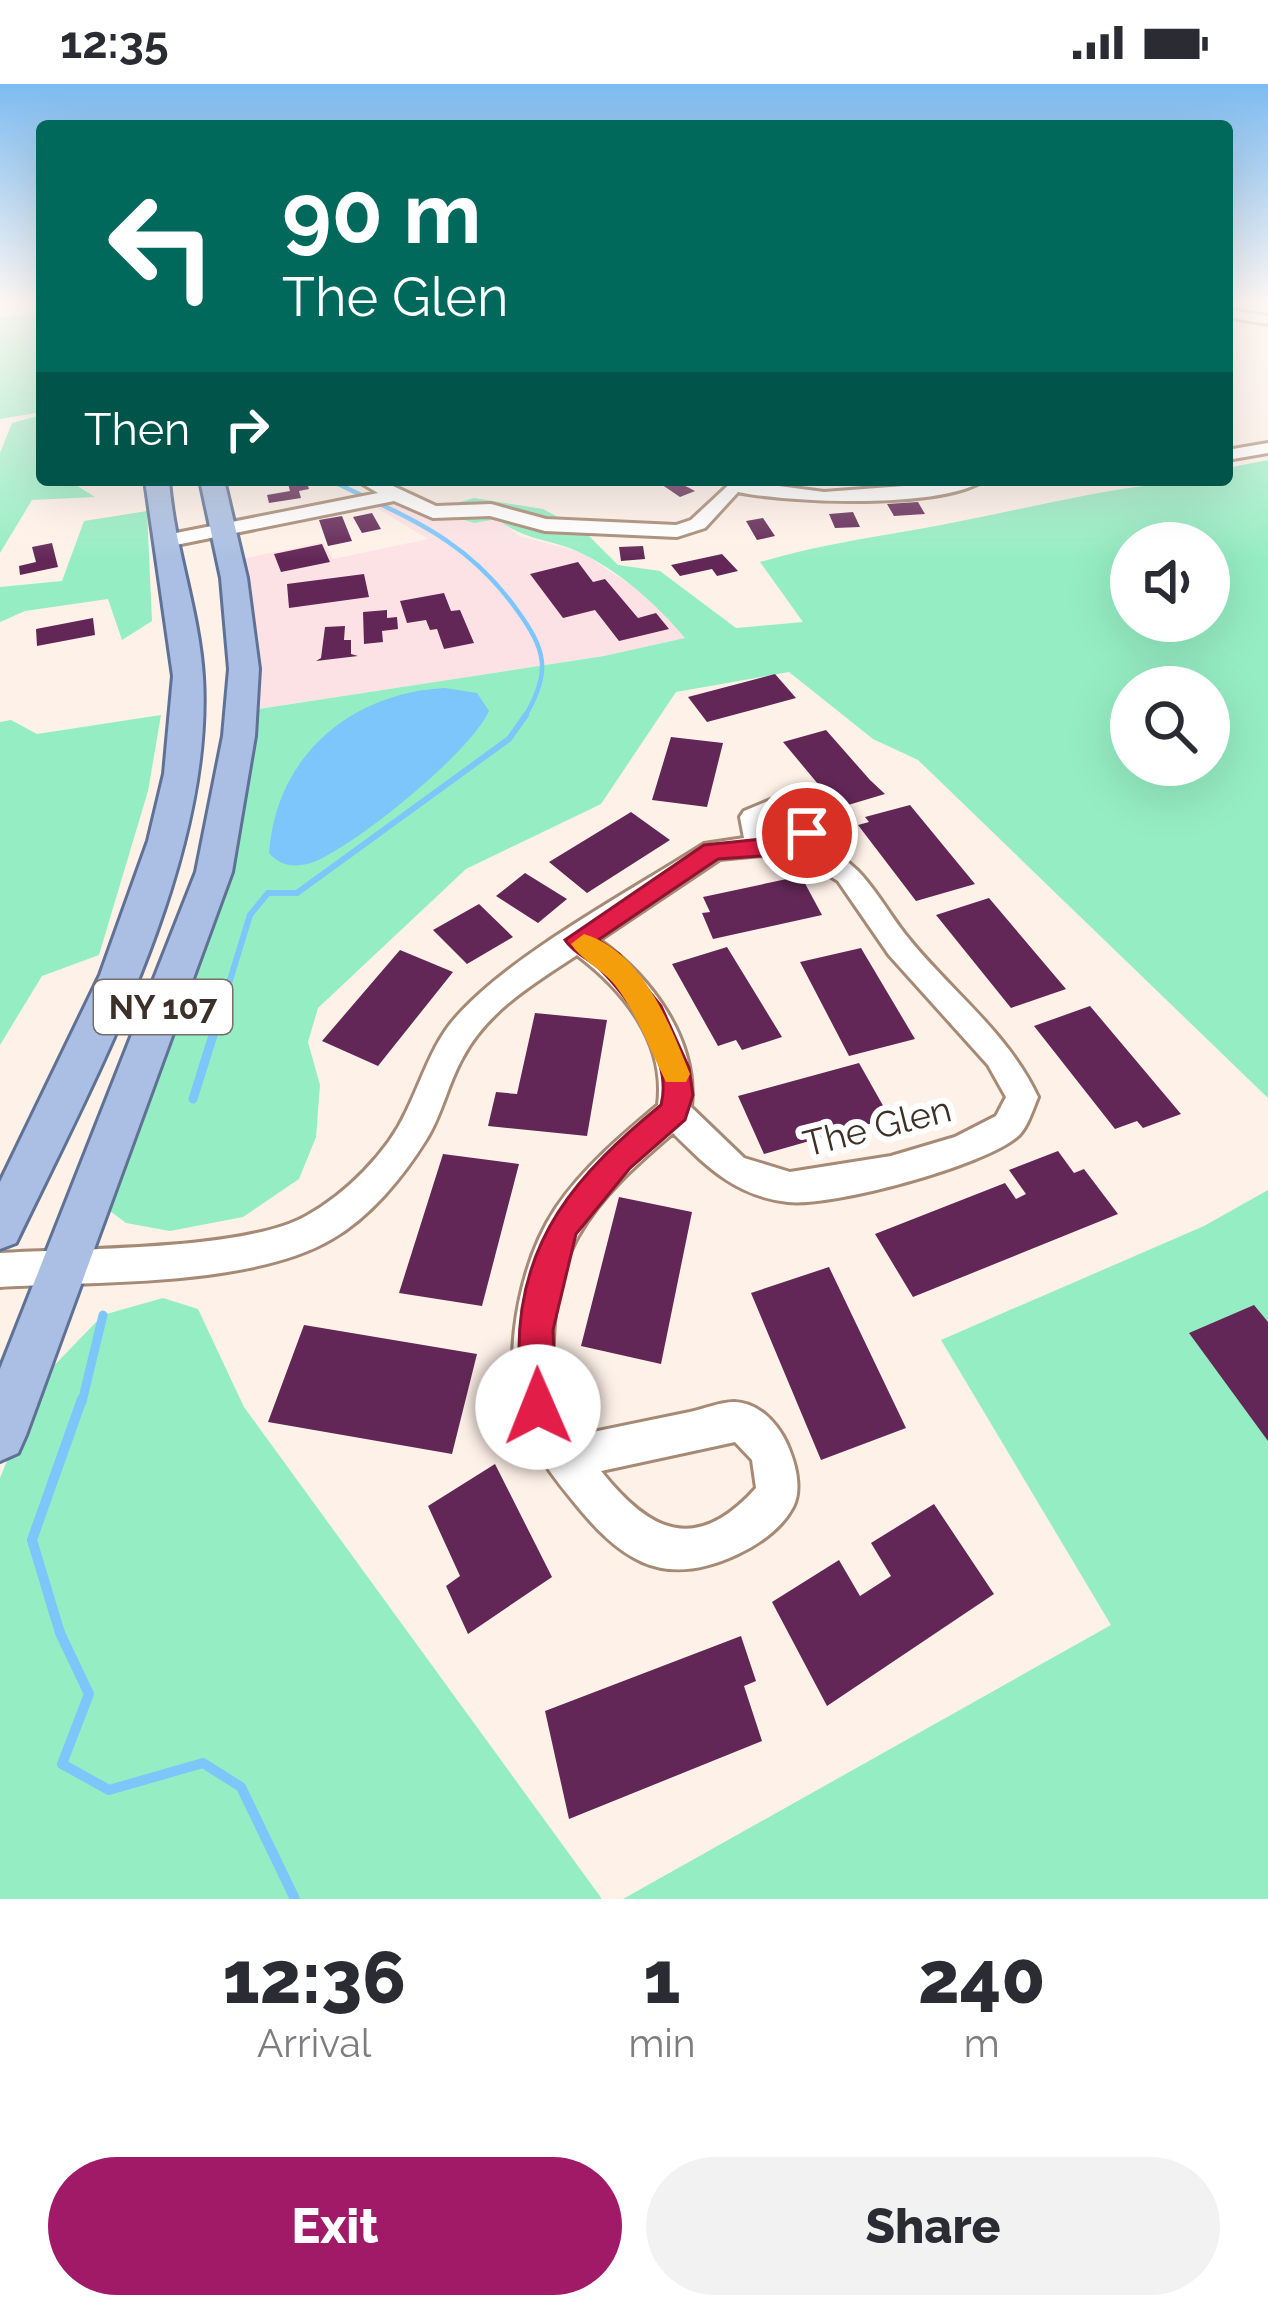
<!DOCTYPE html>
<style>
:root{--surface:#fff;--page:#f2f2f3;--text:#2b2b33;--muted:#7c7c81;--accent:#a11a67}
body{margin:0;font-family:Raleway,sans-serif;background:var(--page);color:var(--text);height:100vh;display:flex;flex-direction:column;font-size:45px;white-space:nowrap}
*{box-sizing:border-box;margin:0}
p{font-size:39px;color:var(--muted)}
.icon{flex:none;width:66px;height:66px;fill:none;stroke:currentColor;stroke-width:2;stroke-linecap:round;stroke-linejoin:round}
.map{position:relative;height:1815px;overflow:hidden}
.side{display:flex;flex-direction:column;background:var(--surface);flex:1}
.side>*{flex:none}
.hud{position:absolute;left:36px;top:36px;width:1197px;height:366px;border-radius:12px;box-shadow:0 12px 48px #0002;background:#00695c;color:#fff;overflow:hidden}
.tools{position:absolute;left:1110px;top:438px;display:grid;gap:24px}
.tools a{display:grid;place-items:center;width:120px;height:120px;border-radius:50%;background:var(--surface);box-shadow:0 12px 48px #0002;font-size:60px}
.pin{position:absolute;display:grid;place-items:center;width:102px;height:102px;color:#fff;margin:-51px;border:6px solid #fff;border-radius:50%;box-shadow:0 3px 12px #0007}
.me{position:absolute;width:132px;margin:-66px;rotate:359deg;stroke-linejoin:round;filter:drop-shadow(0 0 9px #0008)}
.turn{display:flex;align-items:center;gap:42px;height:252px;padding:0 48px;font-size:54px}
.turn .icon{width:156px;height:156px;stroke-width:2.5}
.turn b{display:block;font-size:84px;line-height:102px}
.then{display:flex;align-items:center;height:114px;padding:0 48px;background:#0003;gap:24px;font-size:45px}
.eta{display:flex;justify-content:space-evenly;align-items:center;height:204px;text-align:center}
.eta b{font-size:72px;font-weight:800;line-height:84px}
.button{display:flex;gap:24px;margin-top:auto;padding:24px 48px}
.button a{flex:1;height:138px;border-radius:72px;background:var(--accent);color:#fff;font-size:48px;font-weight:800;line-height:138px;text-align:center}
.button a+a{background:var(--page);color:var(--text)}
.status{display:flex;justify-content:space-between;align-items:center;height:84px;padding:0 60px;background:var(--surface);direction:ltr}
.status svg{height:33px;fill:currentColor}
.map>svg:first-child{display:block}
.commercial{fill:#fde2e5}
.green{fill:#95edc3;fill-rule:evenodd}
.water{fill:#7cc6fc}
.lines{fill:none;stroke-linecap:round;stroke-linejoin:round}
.stream-far3{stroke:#7cc6fc;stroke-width:4.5}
.stream-far2{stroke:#7cc6fc;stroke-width:6}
.stream-far1{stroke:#7cc6fc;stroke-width:9}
.stream{stroke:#7cc6fc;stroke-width:10}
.building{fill:#622756}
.minor-casing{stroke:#a78a75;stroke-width:6}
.major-casing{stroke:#5f7295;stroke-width:6}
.minor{fill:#fff;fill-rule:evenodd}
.major{fill:#aabfe3;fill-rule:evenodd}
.route{fill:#e11d48;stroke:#92132f;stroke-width:3}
.slow{fill:#f59e0b}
.labels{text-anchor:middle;stroke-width:12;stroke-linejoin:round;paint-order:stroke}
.shield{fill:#fff;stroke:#776e68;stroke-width:3}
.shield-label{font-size:33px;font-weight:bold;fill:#3d3028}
.street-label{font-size:36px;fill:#3d3028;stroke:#fff}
</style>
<div class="status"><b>12:35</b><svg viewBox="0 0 49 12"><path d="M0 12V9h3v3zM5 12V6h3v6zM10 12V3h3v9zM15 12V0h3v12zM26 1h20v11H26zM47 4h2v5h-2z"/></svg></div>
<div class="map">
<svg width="1268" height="1815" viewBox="0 0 1268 1815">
<rect width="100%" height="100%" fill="#fef1e8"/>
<!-- commercial -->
<path class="commercial" d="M390,416L425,427L497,434L519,452L581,468L641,508L686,554L604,572L246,627L231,477L324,458L333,475L428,455L372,421Z"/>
<!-- green -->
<path class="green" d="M42,228V328L0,335V233Z
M42,331V396H68L95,413L32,416L0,469V369L12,339Z
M1268,376V1014L918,676L873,655L789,588L676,608L601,720L466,785L318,924L308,958L320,1001L316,1053L299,1095L243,1133L170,1147L126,1139L106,1124L246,627L604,572L685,554C657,521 622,489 583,470C552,454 528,459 497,435L474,439L445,430L443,423L474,414L543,425L584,447L618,481L660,487L736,544L803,538L760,478C827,458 893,451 961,437C1049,420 1137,396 1227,396V384ZM1131,459H1209V537H1131ZM1131,603H1209V681H1131Z
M147,427L152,537L122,556L108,515L25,527L0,538V503L62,497L84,437Z
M161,631L148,707L99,871L42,892L0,961V638L11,636L37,650Z
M1268,1106V1815H623L1111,1541L941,1256L1204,1142Z
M163,1214L198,1225L244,1323L602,1815H0V1394L40,1296L103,1231Z"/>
<!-- water -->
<path class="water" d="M445,604L477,609L489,627C471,668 353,764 311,779C294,784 280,782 269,769C276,672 350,609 445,604Z"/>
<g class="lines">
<!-- stream-far3 -->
<path class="stream-far3" d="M330,396C407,434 465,453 517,526C546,566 552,588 524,634"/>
<!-- stream-far2 -->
<path class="stream-far2" d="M219,932L250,831L268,809H297L509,655L526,631"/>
<!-- stream-far1 -->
<path class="stream-far1" d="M193,1015L220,929
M82,1318L103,1231"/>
<!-- stream -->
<path class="stream" d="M82,1315L32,1456L60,1549L89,1610L62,1680L109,1706L203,1679L241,1703L295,1815"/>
</g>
<!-- building -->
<path class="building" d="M287,396H306L309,405L299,407L301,414L269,419L267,411L290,407Z
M655,396H674L695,407L680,413Z
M918,418L925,430L894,432L887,420Z
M853,428L860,443L835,444L829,430Z
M372,429L381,445L362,449L353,433Z
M342,432L352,457L328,462L319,436Z
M763,434L775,452L757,456L746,437Z
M52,459L58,483L20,491L19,482L36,478L32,463Z
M322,460L330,478L281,488L274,470Z
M643,462L645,475L621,477L619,463Z
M722,470L738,487L717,492L712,485L680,492L671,481Z
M578,478L593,498L605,495L638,534L656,529L669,545L619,557L595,526L563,534L530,490Z
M364,490L369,513L289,524L287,500Z
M444,509L451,527L460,526L474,559L444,565L437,545L430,546L426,536L407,539L400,517Z
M387,526V534L397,533L398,545L382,547L383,558L364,560L363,528Z
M93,534L95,551L37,562L36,545Z
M345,542L344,556H351V570L358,572L316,577L321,574L325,543Z
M775,590L796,614L707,638L688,613Z
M826,646L870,696L885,710L838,724L783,658Z
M671,653L723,659L707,723L652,716Z
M910,721L975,800L916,817L858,741L869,738L865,733Z
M631,728L670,756L587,809L549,778Z
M525,789L567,815L538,839L496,812Z
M801,792L822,831L713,855L702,829L710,828L703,813Z
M989,814L1066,905L1011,924L936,831Z
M479,820L513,853L467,880L433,846Z
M727,863L782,953L742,966L736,956L718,962L672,880Z
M861,864L915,955L849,972L800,878Z
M400,866L453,888L378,982L322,957Z
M1090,922L1181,1030L1143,1044L1137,1037L1115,1045L1034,942Z
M535,929L607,936L587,1052L488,1042L496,1008L517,1010Z
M859,979L890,1034L764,1070L738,1012Z
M1058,1067L1074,1089L1084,1085L1118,1130L913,1213L875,1150L1005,1099L1016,1115L1026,1110L1009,1086Z
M443,1070L519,1080L482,1222L399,1209Z
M619,1113L692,1128L661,1280L581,1262Z
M829,1183L906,1344L821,1376L751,1209Z
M1254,1221L1268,1238V1357L1189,1249Z
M304,1241L477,1270L452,1370L268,1338Z
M495,1380L552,1493L468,1550L446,1502L460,1492L428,1422Z
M934,1420L994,1510L827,1622L772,1518L839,1476L860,1512L891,1492L871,1459Z
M741,1552L756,1597L744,1602L762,1657L569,1735L545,1627Z"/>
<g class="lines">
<!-- minor casing -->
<g class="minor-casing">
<path id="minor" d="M1227,225L1268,232V240L1227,233Z
M1268,359V369L1227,376V366Z
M356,396H380L436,422L491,420L546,435L676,441L691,436L734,396L824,408L984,396C941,425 791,419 738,408L705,444L677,453L545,447L490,432L433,434L394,417L166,463L156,457L166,451L378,409Z
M773,715C791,717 808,719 818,736L813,759C864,776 878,817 909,855C954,910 1007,948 1038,1013C1033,1025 1027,1045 1017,1053C983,1082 832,1123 788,1118C736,1112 708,1084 673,1049C638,1079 601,1111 578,1152C549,1203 542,1303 574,1352C612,1344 651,1336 690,1328C703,1325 721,1318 734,1318C763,1319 783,1346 791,1370C797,1386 801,1408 793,1423C782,1444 759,1460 738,1470C660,1507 618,1474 569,1412C547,1385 524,1353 517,1318C505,1258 522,1175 556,1124C583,1084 621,1052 658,1021C666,959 625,907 577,871C535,899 488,926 463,973C448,999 442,1031 426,1056C403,1093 370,1133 332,1155C251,1203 95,1197 0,1203V1169C76,1164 244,1167 306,1132C345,1111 388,1068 406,1028C422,996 432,959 457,932C512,870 631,807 704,760L744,754L740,733L744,727ZM776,733L792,739L790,749L780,752L768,746L767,737ZM762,771L802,775L838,797L889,871L988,981L1006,1013L996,1032L955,1053L891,1072L790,1088L744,1074L691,1023C698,956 652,894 599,856L720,775ZM735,1358L752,1376L756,1404C695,1472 649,1447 601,1387Z"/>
</g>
<!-- major casing -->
<g class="major-casing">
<path id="major" d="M145,396H169C174,463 199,526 203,593C214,778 94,996 16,1159L0,1165V1098L100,891L148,757L164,690L173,592Z
M200,396H224L247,494L259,585L255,652L232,788L26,1351L18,1369L0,1377V1285L196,788L223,652L229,585L221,494Z"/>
</g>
<!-- minor -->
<use href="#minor" class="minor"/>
<!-- major -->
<use href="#major" class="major"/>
</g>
<!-- sky -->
<linearGradient id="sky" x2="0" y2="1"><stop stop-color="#7dbbf0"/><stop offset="0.46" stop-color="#fff9f5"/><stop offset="1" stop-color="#fff9f5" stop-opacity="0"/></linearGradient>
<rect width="1268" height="476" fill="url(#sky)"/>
<!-- route -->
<path class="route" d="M807,741L819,749L787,770L718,775L598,856L619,870L661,922L689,984L693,1011L685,1036L630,1084L576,1150L553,1246L556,1323L551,1335L538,1341L525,1335C517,1315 520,1292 519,1271C517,1156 578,1089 661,1021C673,976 631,917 601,886C590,875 574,870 565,856L704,761L782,753Z"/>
<!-- slow -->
<path class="slow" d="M584,850C643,868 669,939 690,990L686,998H666C649,964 638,931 615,901C602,885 582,877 571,860Z"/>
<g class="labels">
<!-- shield labels -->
<rect class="shield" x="94" y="896" width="138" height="54" rx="9"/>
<g class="shield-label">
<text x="163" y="935">NY 107</text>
</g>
<!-- street labels -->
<g class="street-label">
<text transform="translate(877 1042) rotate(-14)" y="13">The Glen</text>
</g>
</g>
</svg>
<div class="tools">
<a><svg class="icon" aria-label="sound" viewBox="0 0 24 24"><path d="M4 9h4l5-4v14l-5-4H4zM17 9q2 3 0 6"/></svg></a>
<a><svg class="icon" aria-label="search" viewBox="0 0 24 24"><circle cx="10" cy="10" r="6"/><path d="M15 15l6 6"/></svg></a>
</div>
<div class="pin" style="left:807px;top:749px;background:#d93025"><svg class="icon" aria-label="arrive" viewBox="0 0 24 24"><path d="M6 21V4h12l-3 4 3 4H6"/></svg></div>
<svg class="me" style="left:538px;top:1323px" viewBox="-20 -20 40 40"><circle r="19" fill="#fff"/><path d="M0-13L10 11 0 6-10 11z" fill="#e11d48"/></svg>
<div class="hud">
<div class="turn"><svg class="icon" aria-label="left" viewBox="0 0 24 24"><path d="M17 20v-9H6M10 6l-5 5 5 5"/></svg><div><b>90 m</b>The Glen</div></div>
<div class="then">Then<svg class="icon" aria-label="right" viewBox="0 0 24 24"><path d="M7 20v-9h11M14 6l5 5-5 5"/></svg></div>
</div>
</div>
<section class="side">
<div class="eta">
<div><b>12:36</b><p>Arrival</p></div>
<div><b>1</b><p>min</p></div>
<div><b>240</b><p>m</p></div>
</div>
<div class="button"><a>Exit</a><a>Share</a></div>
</section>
